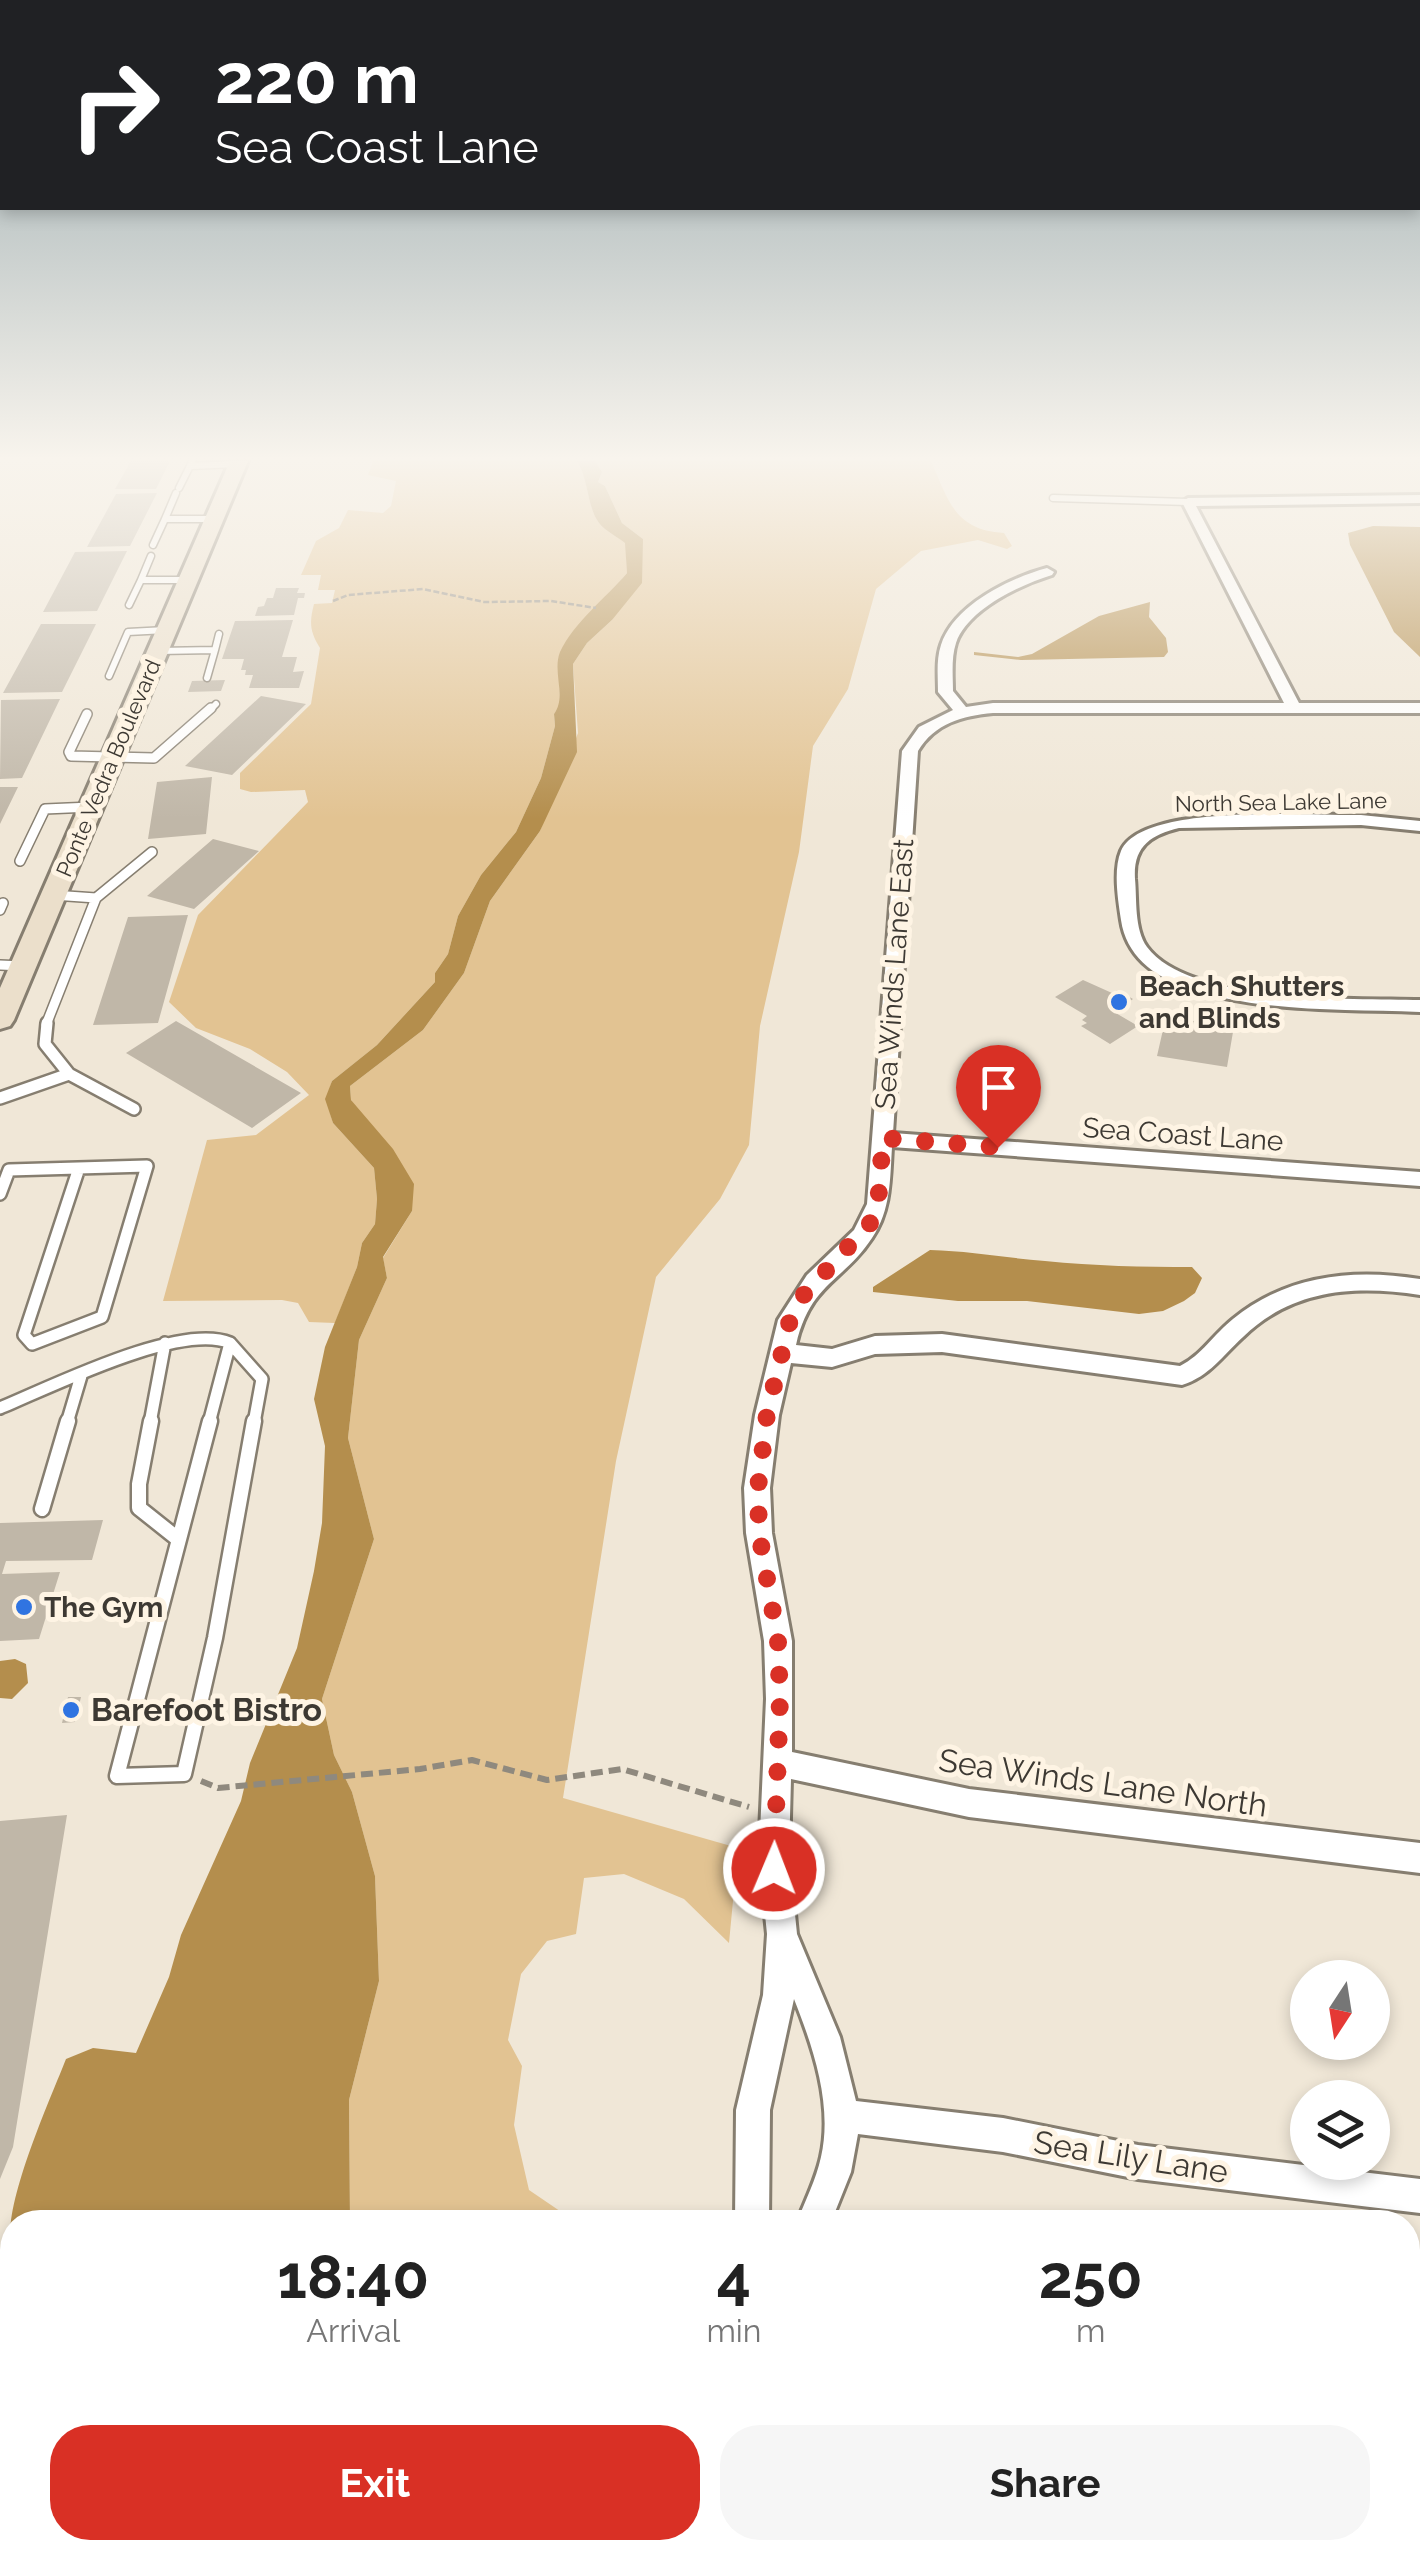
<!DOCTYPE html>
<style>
:root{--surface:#fff;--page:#f6f6f6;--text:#222;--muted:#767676;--accent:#d93025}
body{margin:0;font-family:Raleway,sans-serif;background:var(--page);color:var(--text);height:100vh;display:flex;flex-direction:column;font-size:38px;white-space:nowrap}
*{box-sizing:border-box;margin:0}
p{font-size:32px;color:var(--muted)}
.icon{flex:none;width:55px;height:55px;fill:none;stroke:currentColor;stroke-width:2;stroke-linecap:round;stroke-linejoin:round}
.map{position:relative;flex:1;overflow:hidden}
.sheet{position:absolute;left:0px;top:2210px;width:1420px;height:350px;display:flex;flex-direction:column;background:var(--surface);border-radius:40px 40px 0 0;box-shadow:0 5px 15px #0003}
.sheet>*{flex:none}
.hud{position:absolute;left:0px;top:0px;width:1420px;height:210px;box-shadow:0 5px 15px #0003;background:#202124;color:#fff;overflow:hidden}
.needle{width:65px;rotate:192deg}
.fabs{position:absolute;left:1290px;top:1960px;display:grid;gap:20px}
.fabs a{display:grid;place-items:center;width:100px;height:100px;border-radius:50%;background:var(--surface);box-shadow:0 5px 15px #0003;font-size:50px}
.pin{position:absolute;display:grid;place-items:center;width:85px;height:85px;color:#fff;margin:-102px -42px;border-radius:50% 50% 50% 0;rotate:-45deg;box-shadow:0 0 10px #0007}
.pin .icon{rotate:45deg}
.me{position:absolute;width:110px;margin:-55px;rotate:1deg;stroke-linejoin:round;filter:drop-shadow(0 0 8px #0008)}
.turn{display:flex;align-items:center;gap:35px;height:210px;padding:0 50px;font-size:45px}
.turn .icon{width:130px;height:130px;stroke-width:2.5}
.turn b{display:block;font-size:70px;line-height:85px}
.eta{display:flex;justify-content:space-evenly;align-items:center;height:170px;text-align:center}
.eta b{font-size:60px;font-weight:700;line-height:70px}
.primary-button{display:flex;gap:20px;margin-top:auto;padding:20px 50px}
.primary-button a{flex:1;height:115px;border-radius:40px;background:var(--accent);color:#fff;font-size:40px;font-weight:700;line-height:115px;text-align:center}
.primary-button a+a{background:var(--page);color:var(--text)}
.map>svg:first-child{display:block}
.green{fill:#e2c392}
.water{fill:#b48e4d}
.building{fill:#c0b7a8}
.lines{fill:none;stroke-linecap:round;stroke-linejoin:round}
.lane-far3-casing{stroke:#867e70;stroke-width:9}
.lane-far2-casing{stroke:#867e70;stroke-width:12}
.lane-far1-casing{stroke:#867e70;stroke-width:16}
.lane-casing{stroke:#867e70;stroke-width:19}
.street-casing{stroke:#867e70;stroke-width:6}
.secondary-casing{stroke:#867e70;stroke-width:6}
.path-far1{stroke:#8f897e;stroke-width:2.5;stroke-dasharray:6 2.5;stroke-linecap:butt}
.path{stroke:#8f897e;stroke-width:6;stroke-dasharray:12 6;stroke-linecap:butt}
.lane-far3{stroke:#fff;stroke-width:6}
.lane-far2{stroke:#fff;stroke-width:9}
.lane-far1{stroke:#fff;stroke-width:11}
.lane{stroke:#fff;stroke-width:14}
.street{fill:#fff;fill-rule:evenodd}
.secondary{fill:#ebdfcb;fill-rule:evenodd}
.route{stroke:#d93025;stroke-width:18;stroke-dasharray:0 32.4}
.poi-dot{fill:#3074e1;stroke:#fef4e4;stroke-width:4}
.labels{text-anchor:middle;stroke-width:10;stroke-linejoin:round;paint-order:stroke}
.far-street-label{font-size:22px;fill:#3d3933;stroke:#fef4e4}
.street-label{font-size:28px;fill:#3d3933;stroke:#fef4e4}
.poi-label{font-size:28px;font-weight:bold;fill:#3d3933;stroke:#fef4e4;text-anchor:start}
.near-poi-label{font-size:32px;font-weight:bold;fill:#3d3933;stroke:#fef4e4;text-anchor:start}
.near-street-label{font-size:32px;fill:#3d3933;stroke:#fef4e4}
</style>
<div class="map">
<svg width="1420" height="2560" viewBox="0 0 1420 2560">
<rect width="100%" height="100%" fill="#f0e7d7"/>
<!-- green -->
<path class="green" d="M373,461H577C589,481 587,506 599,523C605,531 618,537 626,543L627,573C586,621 556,636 560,706L554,714L555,726L541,778L516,832L481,875L458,916L448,954L435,973V982L377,1045L332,1081L326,1099L333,1123L374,1168L377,1199L375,1224L362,1243L357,1267L335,1323L309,1322L298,1303L282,1300L163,1301L207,1140L256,1135L309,1095L287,1072L250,1049L196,1028L169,1002L198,915L308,802L305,790L251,792L240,789V773L311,704L320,648C310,632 309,623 314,604L332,603L335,590H318L321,575H301L316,541L339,528L348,510L383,513L391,506L396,481L368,475Z
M595,461H931C949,502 955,530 1004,533L1012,546L1007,549L978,540L921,551L876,589L848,689L813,746L799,852L760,1026L749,1145L720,1199L656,1277L616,1461L563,1798L738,1848L729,1943L684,1899L624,1874L584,1878L576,1934L547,1941L521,1974L508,2040L522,2066L514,2125L529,2190L576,2222H350L349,2100L379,1981L375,1876L352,1792L334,1755L322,1699L374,1539L348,1438L359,1340L387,1278L383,1258L412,1211L351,1100L350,1086L423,1030L464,973L490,901L540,831L578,733L573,664L587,643L612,620L643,539L622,523L605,486L598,482L602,472Z"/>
<!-- water -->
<path class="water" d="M577,461H595L602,472L598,482L605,486L622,523L643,539L642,583L612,620L587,643L573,664L577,752L540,831L490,901L464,973L423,1030L350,1086L351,1100L393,1149L414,1184L412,1211L383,1257L387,1278L359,1340L348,1438L374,1539L322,1699L334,1755L352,1792L375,1876L379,1981L349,2100L350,2222H12V2249C0,2210 50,2100 66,2059L93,2048L136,2053L169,1977L181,1935L241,1801L250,1763L297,1648L314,1571L322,1523L325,1446L314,1399L325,1347L357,1267L362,1243L375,1224L377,1199L374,1168L333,1123L325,1099L332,1081L377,1045L435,982V973L448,954L458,916L481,875L516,832L541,778L555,726L554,714C567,697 552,672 560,652C574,622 606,598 627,573L625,543C618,537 605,531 599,523C587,507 589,481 577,461Z
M1373,526L1420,527V657L1394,632L1350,545L1348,533Z
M1150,602L1149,617L1166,638L1168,652L1164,657L1021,660L974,655V652L1018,657L1032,654L1099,616Z
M930,1250C970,1251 1006,1258 1045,1261C1094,1266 1143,1267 1192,1267L1202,1278L1195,1293L1184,1301L1163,1311L1139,1314L1027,1301H958L873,1292V1287Z
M15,1659L26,1664L28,1683L12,1699L0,1698V1661Z
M0,2438L12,2439V2548H251L249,2560H0Z"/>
<!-- building -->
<path class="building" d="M131,461H170L156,489H115Z
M157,493L130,546L87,547L116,494Z
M127,551L97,611L43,612L75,552Z
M276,588H299L297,593H305L304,598H298L294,615L255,616L258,607L264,606L267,598H273Z
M293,620L282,657H297L293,672L304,671L299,688H249L253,675H245L246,670H241L244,659H222L235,621Z
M41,624H96L62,692L3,693Z
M225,680L221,691L188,692L192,681Z
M261,696L306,704L232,775L185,766Z
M60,699L22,778L0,779L1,700Z
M212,777L206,834L148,839L157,782Z
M0,787H18L0,824Z
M213,839L259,851L194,909L147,896Z
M188,915L158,1023L93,1025L128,917Z
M1083,980L1112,993L1117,990L1133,999L1114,1012L1138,1026L1110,1044L1081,1026L1087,1023L1082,1020L1087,1016L1055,997Z
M1183,1018L1233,1032L1227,1067L1157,1056L1165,1021L1182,1024Z
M176,1021L301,1093L252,1128L126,1053Z
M103,1520L92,1560L6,1561L2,1574L60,1572L39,1639L0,1641V1523Z
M68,1697H81L75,1722L62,1723Z
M67,1815L13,2147L0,2179V1821Z"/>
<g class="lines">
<!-- lane-far3 casing -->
<g class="lane-far3-casing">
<path id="lane-far3" d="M192,461L190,466L237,464
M179,488L190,466
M176,493L165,519H214
M1053,498L1188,502
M153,545L165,519
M151,556L141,580H188
M129,605L141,580
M215,650L219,634
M158,651L215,650L207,678
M109,676L128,632L166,630
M209,711L216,704"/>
</g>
<!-- lane-far2 casing -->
<g class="lane-far2-casing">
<path id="lane-far2" d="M87,714L69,752L71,756L154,758L211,708
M20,861L45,809L91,807
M53,895L96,898
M0,910L3,903
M0,965L23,966
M46,1025L96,898L152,852"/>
</g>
<!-- lane-far1 casing -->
<g class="lane-far1-casing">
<path id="lane-far1" d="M69,1074L134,1109
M0,1098L69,1074L45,1044L47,1023
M0,1194L9,1170L147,1166L102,1317L32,1344L24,1335L79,1168
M230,1343L262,1379L254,1423
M0,1408C51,1387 180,1322 230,1343
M67,1423L81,1376
M150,1423L165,1343
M209,1423L230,1343"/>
</g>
<!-- lane casing -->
<g class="lane-casing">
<path id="lane" d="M151,1421L139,1484V1508L178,1539
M210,1421L117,1776L184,1774L215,1638L254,1421
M42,1509L68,1421"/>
</g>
<!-- street casing -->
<g class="street-casing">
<path id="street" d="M1420,495V503L1196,506L1299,703H1420V713H993C962,716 935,723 918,751L893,1133L1420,1172V1186L892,1147C890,1179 891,1210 872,1238C843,1282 810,1283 796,1345L832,1349L875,1336L942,1334L1180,1366C1202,1355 1214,1334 1233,1319C1287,1275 1353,1268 1420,1279V1295C1355,1285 1292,1289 1243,1337C1222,1356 1210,1376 1182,1385L942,1352L875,1354L832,1367L791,1363L779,1415L770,1488L772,1533L792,1641V1752L969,1789L1420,1843V1873L969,1817L791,1779L789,1855L797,1934L840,2037L856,2101L1003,2118L1138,2145L1420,2179V2213L1138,2179L1003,2152L858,2134L851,2172L831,2222H797C805,2201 816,2180 821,2157C833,2105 813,2047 794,1999L770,2110L769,2222H735L736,2110L763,1995L767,1934L759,1855L766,1699L764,1641L746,1533L744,1488L755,1415L778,1320L807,1275L854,1230L867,1204L902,751L919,727L953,710L938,692C938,677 936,660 941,645C954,605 1010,578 1047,568L1054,572L1052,575C1020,585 968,609 956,643C951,658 953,676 953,691L966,707L993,703H1284L1182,502L1188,498Z
M1361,815L1420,821V831L1361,825L1179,828C1150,835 1133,847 1135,879C1137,899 1134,929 1147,947C1189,1004 1354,998 1420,1000V1012C1343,1009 1259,1013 1185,987C1153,976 1126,955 1121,920C1118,900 1113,870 1121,851C1142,802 1311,816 1361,815Z
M695,2548H733L731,2560H693Z"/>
</g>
<!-- secondary casing -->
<g class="secondary-casing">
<path id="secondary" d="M230,461H248L14,1020L10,1026L0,1029V988Z
M0,2341L12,2342V2394L0,2393Z
M1408,2514L1420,2516V2560H1388L1382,2548H1408Z"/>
</g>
<!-- path-far1 -->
<path class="path-far1" d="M333,601L348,595L423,589L484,602L551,601L596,608"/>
<!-- path -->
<path class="path" d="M201,1781L218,1788L420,1769L472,1760L547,1780L622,1769L749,1807"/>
<!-- lane-far3 -->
<use href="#lane-far3" class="lane-far3"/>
<!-- lane-far2 -->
<use href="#lane-far2" class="lane-far2"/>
<!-- lane-far1 -->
<use href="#lane-far1" class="lane-far1"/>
<!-- lane -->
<use href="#lane" class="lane"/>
<!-- street -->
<use href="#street" class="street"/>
<!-- secondary -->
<use href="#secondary" class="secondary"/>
</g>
<!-- sky -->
<linearGradient id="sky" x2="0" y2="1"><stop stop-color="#93a5aa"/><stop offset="0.56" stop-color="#f8f4ed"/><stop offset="1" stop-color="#f8f4ed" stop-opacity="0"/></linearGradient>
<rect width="1420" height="819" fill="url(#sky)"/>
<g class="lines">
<!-- route -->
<path class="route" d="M774,1869L780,1699L778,1641L759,1533L758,1488L767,1414L790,1320L801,1298L873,1220L878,1204L883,1138L998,1147"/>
</g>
<!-- markers -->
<g class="poi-dot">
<circle cx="1119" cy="1002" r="10"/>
<circle cx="24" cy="1607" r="10"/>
<circle cx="71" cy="1710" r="10"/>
</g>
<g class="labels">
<!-- far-street labels -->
<g class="far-street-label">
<text transform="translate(108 768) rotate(-67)" y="8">Ponte Vedra Boulevard</text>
<text transform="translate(1281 802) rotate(-1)" y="8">North Sea Lake Lane</text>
</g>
<!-- street labels -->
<g class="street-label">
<text transform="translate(894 974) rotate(-86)" y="10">Sea Winds Lane East</text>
<text transform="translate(1183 1134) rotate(4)" y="10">Sea Coast Lane</text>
</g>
<!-- poi labels -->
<g class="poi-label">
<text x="1139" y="996">Beach Shutters<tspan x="1139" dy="32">and Blinds</tspan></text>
<text x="44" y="1617">The Gym</text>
</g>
<!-- near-poi labels -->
<g class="near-poi-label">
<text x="91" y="1721">Barefoot Bistro</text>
</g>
<!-- near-street labels -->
<g class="near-street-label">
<text transform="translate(1103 1783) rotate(8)" y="11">Sea Winds Lane North</text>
<text transform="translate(1131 2157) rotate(9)" y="11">Sea Lily Lane</text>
</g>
</g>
</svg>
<div class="fabs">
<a><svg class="needle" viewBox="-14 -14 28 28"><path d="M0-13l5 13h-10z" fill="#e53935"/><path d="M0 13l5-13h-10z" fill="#767676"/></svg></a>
<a><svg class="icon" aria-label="layers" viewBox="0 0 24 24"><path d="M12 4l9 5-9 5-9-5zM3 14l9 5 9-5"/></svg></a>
</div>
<div class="pin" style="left:998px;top:1147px;background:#d93025"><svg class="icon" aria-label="arrive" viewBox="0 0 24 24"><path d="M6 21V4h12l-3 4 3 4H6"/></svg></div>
<svg class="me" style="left:774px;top:1869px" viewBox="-20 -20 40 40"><circle r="17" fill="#d93025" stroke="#fff" stroke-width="3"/><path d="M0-11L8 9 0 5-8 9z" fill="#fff"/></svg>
<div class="hud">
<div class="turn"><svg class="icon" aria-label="right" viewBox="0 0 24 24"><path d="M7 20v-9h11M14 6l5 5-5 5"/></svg><div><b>220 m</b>Sea Coast Lane</div></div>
</div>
<section class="sheet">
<div class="eta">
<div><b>18:40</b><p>Arrival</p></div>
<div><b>4</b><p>min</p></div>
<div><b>250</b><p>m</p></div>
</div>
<div class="primary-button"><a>Exit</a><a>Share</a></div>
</section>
</div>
